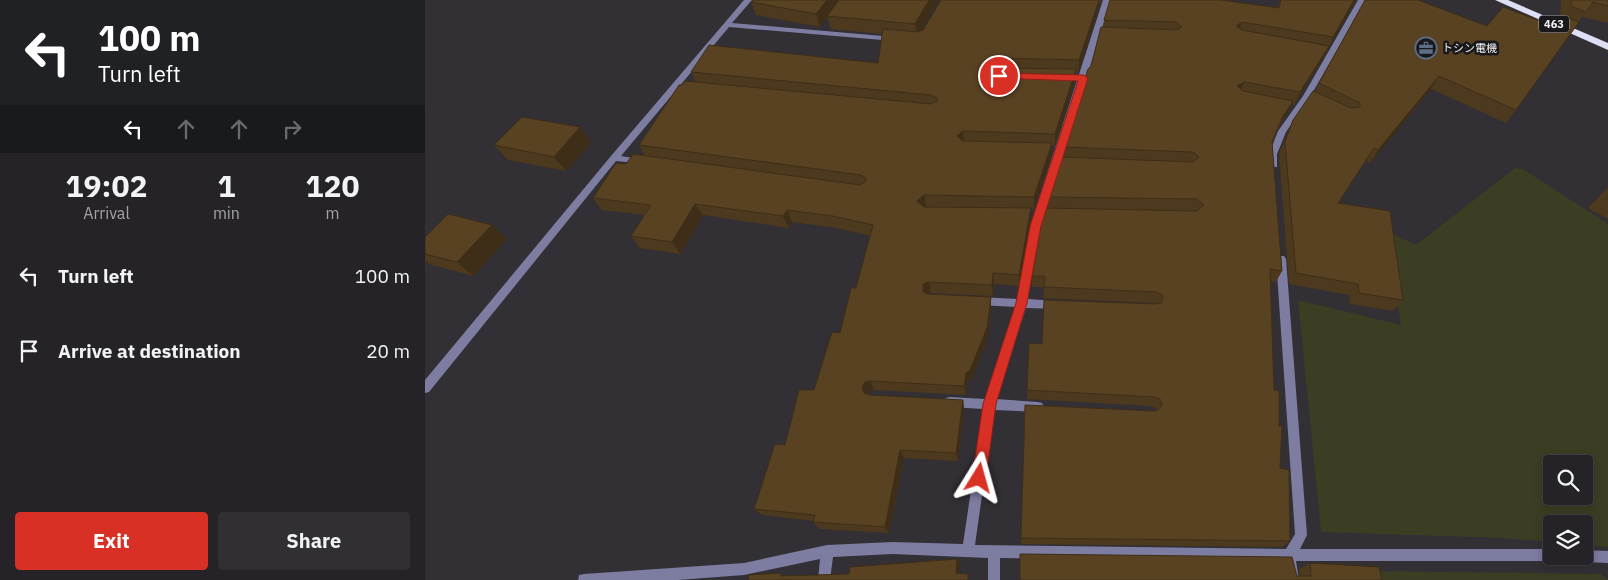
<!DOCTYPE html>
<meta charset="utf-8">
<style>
:root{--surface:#262328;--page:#322f34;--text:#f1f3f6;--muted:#a4a4a8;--line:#424045;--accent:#d93025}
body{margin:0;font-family:"IBM Plex Sans","Noto Sans JP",sans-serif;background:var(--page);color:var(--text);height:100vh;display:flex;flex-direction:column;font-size:19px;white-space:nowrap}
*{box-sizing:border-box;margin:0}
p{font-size:16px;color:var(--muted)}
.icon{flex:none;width:28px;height:28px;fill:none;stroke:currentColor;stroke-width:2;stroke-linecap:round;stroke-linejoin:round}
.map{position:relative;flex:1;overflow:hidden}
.sheet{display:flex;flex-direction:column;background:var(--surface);width:425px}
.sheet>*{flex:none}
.hud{background:#202124;color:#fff;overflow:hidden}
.controls{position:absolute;left:1118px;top:455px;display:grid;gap:10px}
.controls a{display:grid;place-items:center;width:50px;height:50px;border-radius:5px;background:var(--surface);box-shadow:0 2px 12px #0003,0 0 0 1px var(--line);font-size:25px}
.pin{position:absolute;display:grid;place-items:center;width:42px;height:42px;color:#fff;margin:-21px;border:2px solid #fff;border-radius:50%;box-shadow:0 1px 5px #0007}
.me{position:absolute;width:55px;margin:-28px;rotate:8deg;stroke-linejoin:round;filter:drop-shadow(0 0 4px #0008)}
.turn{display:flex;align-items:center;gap:18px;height:105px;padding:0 15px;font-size:22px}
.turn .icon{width:65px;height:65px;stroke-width:2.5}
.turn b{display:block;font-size:35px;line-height:42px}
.lanes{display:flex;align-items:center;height:48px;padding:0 15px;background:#0003;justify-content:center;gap:25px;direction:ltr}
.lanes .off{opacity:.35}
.eta{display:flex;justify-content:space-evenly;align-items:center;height:85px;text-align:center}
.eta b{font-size:30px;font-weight:800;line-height:35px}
.primary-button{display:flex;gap:10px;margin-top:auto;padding:10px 15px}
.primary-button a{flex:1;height:58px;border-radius:5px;background:var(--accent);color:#fff;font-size:20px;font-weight:800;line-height:58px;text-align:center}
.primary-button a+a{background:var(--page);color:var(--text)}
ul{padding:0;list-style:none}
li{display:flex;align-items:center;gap:15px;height:75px;padding:0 15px}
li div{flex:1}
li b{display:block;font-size:19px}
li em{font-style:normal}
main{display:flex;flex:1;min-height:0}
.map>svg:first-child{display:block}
.green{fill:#3b3e23;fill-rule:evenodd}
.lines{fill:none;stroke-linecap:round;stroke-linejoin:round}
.minor{fill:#7c7da0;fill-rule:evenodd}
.trunk{fill:#dedff4;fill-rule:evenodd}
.wall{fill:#4d391d}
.shaded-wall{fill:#3e2e18}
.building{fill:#594222;stroke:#3e2e18}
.route{fill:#d93025;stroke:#8d1f18}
.labels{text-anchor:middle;stroke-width:5;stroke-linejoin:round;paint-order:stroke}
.shield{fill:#19181a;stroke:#b2b0b3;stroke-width:1}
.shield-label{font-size:11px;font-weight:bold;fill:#f3f1f5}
.far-poi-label{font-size:11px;fill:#f3f1f5;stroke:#19181a;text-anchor:start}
</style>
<main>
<section class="sheet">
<div class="hud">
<div class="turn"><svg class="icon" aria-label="left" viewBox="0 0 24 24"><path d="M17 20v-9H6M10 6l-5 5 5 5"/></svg><div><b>100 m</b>Turn left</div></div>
<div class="lanes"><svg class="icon" aria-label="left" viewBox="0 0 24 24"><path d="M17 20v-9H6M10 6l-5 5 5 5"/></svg><svg class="icon off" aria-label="ahead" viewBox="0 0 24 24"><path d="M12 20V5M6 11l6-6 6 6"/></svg><svg class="icon off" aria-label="ahead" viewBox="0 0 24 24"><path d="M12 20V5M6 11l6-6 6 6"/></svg><svg class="icon off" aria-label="right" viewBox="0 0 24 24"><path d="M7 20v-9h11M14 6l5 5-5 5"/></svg></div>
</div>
<div class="eta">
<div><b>19:02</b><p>Arrival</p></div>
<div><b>1</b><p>min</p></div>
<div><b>120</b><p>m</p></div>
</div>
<ul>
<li><svg class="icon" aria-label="left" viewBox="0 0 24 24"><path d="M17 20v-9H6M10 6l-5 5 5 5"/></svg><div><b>Turn left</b></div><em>100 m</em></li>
<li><svg class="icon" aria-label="arrive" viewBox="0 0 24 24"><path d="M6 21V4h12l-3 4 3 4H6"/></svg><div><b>Arrive at destination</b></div><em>20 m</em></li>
</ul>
<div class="primary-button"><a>Exit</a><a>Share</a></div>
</section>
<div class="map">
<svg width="1183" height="580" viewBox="0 0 1183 580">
<rect width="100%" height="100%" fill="#322f35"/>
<!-- green -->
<path class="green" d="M1090,168L1098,169L1183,224V547L1159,545V524H1126V542L1076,538L896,532L873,300L976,325L960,230L991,245ZM1126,464H1159V496H1126Z
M942,571L1176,574L1183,580H944Z"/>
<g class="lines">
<!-- minor -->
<path class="minor" d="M319,0H327L307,23L469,37L473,39L469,41L304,27L196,156L220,160L221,162L220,164L191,161L4,392L0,393V380L186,156Z
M678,0H686L615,226L603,299L632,301L636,302L637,305L636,308L632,309L601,308L571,399L613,402L617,403L619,407L617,411L613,412L569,410L550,545L861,549L870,534L851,259L853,256H859L861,259L882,535L875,549H1126V556H1132L1131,560L1126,561H871L874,580H862L859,561L575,558V580H563V558L468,554L408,557L405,580H393L395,559L319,575L253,580H153L154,575L159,574L319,563L402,545L468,542L538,544L558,409L525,407L521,406L519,402L521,398L525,397L560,399L591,307L554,305L550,304L549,301L550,298L554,297L593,299L605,226Z
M933,0H941L885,97L861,132L852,154V167H846L844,154L853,131L878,96Z
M1159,550L1183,551V563L1159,562L1154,561L1153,556H1159Z"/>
<!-- trunk -->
<path class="trunk" d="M1070,0H1083L1183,43V50Z"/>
</g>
<!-- wall -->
<path class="wall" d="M328,0H414L395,27L331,15L326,2Z
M513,0L495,31L498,30L516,0H676L675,4H673L672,12L653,73H650L649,82L630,146H627L626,156L609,209H606V220L594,286L569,284L568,296L506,293L504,294L566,297V308L563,338L546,380L542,382L541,395L449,390L445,391L443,394L445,395L538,400L539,409L533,461L479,458L464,533L395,529L388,522L389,521L337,515L329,509L360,445L389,390L415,333L431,288L446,236L412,228L367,222L364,228L278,215L255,254L215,248L206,236L220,215L177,210L168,198L201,164L220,156L214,145L257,85L271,82L266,72L453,63L457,34L406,29L402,16Z
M855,0H931L902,50L898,58L869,105L867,104L863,113L853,128L847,142L857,271L851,282L845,281L849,390L854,426L855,468L865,541L857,547L596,544L600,405L729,411L731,410V408L725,406L602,399L604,343L617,344L731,304L728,303L618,298L619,287H607V276L622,208V197L638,157V147L666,66L678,27L679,20L852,8Z
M1136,0H1183V23L1157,17L1091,110L1081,123L1006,89L945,163L941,160L914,203L978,300L968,311L925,304L924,295L864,284L854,154L868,120L890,92L894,83L1062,26L1136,29L1141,23L1135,20Z
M166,142L141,171L83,160L69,145Z
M1183,187V219L1163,208Z
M67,225L82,239L48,276L4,264L0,261V237Z
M885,563L957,580L872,576H875L874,569Z"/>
<!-- shaded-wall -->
<path class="shaded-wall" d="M402,0H414L395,27L391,14Z
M504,0H513L492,37L490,24Z
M674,0L672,12L653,73L654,60Z
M929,0H931L902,50L908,37Z
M817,22L813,35L811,26Z
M904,46L898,58L869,105L875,92Z
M574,58V71L568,63Z
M651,69L649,82L630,146V134Z
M1014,76L1006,89L945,163L953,150Z
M819,82L814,94L812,86Z
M868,101L863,113L851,130L857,118Z
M155,127L166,142L141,171L129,157Z
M538,131L539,143L532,136Z
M627,143L626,156L609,209V197Z
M499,195L501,207L494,213L492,201Z
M270,204L278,215L255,254L247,242Z
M606,208V220L594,286V275Z
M362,210L367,222L364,228L358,216Z
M67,225L82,239L48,276L32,262Z
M568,273L569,284L568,296L567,285Z
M504,282L506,293L500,295L498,292V284Z
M566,297V308L563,338L546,380L542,382L541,395L539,386L541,373Z
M445,381L449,390L445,391L441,396L443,402L437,387L440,382Z
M538,400L539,409L533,461L531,453Z
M475,450L479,458L464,533L460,527Z
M532,559L535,565L533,579L531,573Z"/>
<!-- building -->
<path class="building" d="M328,0H402L391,14L326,2Z
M414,0H504L490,24L402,16Z
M516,0H674L654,60L574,58L568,63L574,68L651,69L630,134L538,131L532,136L538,141L627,143L609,197L499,195L492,201L499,207L606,208L594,275L568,273L567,285L504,282L498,284V292L503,294L566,297L562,328L545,370L541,373L539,386L445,381L440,382L437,387L439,393L445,395L538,400L531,453L475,450L460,527L388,522L390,515L329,509L350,444L360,445L374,390H389L407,332L415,333L426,288H431L448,225L408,216L362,210L358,216L270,204L247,242L206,236L226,205L168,198L191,163L201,164L208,154L435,185L441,181V178L436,175L214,145L254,85H257L260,81L506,104L512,101V98L506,95L266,72L284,45L453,63L458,29L493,32L498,30Z
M685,0H796L854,8L856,0H929L908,37L817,22L811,26L817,30L904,46L875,92L819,82L812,86L818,91L868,101L857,118L847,142L857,271L845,269L849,390L854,391V426H857L855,468L864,470L865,541L596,538L600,405L729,411L733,410L737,405L735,399L729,397L602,390L604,343L617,344L619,300L731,304L736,303L738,299L737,295L732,292L619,287L620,276H607L619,208L772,211L779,205L772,199L622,197L635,157L768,162L774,157L768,152L638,147L663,69L666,66L676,27L751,30L757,27L751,22L679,20Z
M940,0H993L1062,26L1078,7L1144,32V18L1154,22L1091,110L1014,76L953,150L949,148L913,203L965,211L978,300L934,293L933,284L871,273L860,142L868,120L888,91L926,108L935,107V103L894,83Z
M1146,0H1183V6L1168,2L1161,12L1146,6Z
M97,117L155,127L129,157L69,145Z
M23,214L67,225L32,262L0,254V237Z
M595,554L867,557L872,576H886L885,563L954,567L957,580H595Z
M532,559L531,573L543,574V580H323L324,575L356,573V576L424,574L425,567Z"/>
<!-- route -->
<path class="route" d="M574,73L659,75L663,78L616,226L602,303L571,404L561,478L559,482L554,484L549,482L547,478L558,404L591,303L605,226L653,81L571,78L569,76Z"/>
<!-- icons -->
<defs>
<g id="office-ring" transform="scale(1.125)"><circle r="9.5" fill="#19181a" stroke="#5c6f8a" stroke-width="1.5"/><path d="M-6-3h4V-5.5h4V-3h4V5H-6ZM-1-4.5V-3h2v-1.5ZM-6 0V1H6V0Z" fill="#5c6f8a"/></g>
</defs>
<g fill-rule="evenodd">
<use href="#office-ring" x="1001" y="48"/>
</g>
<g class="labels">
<!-- shield labels -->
<rect class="shield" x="1114" y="15.5" width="30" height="17" rx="4"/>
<g class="shield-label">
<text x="1129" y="28">463</text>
</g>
<!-- far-poi labels -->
<g class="far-poi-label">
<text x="1017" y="52">トシン電機</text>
</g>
</g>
</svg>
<div class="controls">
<a><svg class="icon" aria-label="search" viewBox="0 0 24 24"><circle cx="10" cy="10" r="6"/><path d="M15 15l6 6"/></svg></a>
<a><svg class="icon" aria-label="layers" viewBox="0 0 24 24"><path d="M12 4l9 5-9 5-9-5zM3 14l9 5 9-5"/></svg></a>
</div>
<div class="pin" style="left:574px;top:76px;background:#d93025"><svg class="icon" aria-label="arrive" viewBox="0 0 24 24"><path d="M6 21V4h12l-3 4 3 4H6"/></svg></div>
<svg class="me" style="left:554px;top:478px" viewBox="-20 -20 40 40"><path d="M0-17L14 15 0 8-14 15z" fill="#d93025" stroke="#fff" stroke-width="4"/></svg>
</div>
</main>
